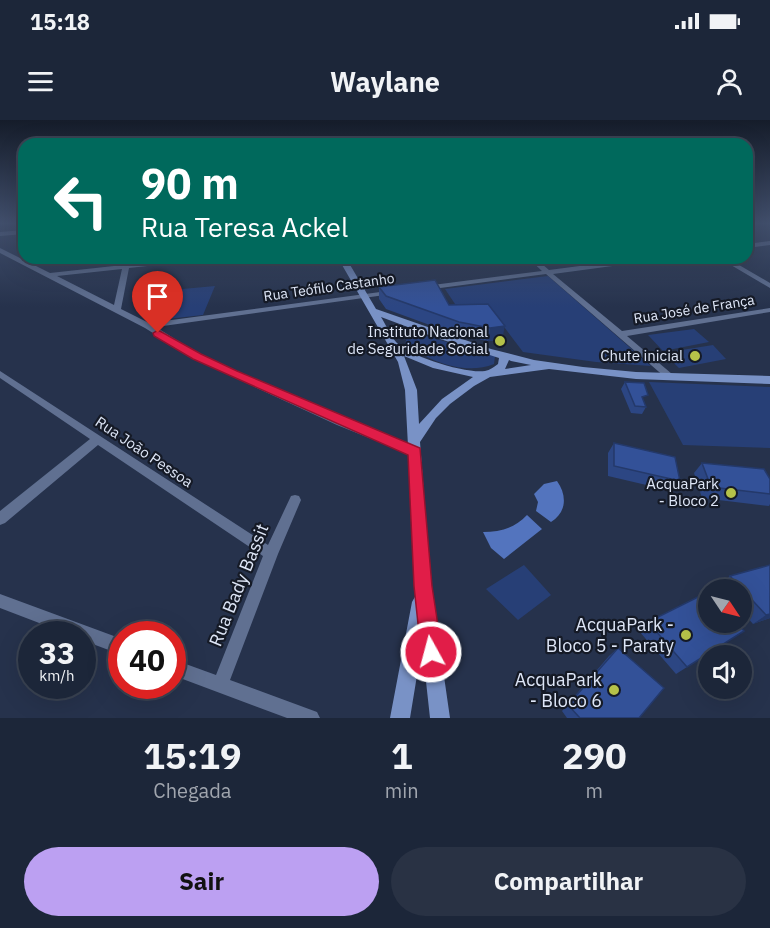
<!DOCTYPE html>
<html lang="pt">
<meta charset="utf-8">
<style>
:root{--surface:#1c2639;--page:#293244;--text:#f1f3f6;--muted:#a0a5ae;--line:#3a4353;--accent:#bca0f2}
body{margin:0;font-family:"IBM Plex Sans",sans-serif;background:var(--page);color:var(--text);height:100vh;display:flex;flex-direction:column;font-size:22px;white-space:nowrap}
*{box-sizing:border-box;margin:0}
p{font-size:20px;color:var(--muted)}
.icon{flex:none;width:33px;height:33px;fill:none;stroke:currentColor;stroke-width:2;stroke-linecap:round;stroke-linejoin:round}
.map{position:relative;height:598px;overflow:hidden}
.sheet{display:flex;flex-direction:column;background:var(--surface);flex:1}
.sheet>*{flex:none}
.hud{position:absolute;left:18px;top:18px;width:735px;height:126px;border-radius:18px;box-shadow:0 6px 24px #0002,0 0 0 2px var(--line);background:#00695c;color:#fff;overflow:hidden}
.needle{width:39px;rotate:125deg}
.tools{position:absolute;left:698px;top:459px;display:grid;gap:12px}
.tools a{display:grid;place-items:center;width:54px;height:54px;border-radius:50%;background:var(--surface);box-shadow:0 6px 24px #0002,0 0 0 2px var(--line);font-size:30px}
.speed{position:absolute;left:18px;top:501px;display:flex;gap:12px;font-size:30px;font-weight:700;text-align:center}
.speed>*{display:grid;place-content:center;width:78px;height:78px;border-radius:50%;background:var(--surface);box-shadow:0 6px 24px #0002,0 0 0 2px var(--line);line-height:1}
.speed small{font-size:15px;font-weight:400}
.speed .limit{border:9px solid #d22;background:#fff;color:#111}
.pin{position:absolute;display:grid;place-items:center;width:51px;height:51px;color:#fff;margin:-62px -26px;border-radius:50% 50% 50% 0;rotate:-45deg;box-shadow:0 0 6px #0007}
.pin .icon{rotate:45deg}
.me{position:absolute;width:66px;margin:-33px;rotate:353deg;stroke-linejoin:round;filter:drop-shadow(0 0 4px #0008)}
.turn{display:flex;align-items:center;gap:21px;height:126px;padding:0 24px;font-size:27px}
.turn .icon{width:78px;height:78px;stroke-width:2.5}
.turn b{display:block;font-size:42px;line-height:51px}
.eta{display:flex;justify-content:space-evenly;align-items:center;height:102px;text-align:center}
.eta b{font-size:36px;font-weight:700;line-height:42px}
.cta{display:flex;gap:12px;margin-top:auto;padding:12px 24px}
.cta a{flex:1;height:69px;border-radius:36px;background:var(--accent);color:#111;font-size:24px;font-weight:700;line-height:69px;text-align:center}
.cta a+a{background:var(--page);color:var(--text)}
.status{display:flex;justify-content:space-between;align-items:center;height:42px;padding:0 30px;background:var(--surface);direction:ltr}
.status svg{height:16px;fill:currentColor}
header{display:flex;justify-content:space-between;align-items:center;height:78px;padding:0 24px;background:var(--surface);font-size:27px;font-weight:700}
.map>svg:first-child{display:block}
.green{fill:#273f76}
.water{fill:#5374be}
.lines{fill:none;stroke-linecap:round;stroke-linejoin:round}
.street{fill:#607091;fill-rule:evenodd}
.secondary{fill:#7992c6;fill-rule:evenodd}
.wall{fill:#2c4683}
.shaded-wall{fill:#24396a}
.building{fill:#335198;stroke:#24396a;stroke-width:1.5}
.route{fill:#e11d48;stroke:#92132f;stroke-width:1.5}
.poi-dot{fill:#b5c249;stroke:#151a26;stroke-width:2}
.labels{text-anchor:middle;stroke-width:4.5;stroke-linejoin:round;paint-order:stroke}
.far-street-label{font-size:14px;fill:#dee6f7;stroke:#151a26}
.poi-label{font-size:15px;fill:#dee6f7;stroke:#151a26;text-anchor:end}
.street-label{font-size:15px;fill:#dee6f7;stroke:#151a26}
.near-street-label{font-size:18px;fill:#dee6f7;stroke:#151a26}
.near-poi-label{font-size:18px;fill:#dee6f7;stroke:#151a26;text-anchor:end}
</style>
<div class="status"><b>15:18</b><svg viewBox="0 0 49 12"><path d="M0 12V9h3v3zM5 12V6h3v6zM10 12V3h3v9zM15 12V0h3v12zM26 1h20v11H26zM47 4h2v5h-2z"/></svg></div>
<header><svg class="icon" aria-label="menu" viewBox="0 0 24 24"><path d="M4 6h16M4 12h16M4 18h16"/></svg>Waylane<svg class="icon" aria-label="person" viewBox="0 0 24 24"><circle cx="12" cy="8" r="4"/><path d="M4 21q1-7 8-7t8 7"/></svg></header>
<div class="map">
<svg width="770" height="598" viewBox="0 0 770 598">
<rect width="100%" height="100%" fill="#26324c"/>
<!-- green -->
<path class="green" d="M548,156L651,246L596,242L523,232L492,191L461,193L445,169Z
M215,166L203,195L158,200L152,195L150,172Z
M694,209L709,222L663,231L648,215Z
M416,213L495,236L494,244C465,256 429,241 405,224L407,217Z
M713,225L726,239L679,248L663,233Z
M649,262L770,267V328L683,325Z
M524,445L551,475L518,500L486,469Z"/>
<!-- water -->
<path class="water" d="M557,361C567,375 567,392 551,402L536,391L538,382L534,374L544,364Z
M527,395L542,409L504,439L491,428L483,412C500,412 515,408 527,395Z"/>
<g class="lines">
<!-- street -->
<path class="street" d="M24,110V114L0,116V112Z
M770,121V125L747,128V124Z
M0,128L50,153L123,145L124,140L127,138L130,140V144L185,138H206L203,140L129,148L121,189L149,203L395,170V174H392L156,207L200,235L345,299L419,329L421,332L419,335H411L337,305L194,239L145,208L0,133ZM122,149L114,185L57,156Z
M528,138H535L549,150L641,138H660L657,140L553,154L622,211L770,188V192L627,216L672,254L674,256L672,258H666L546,154L425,170L421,168L425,166L542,151Z
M719,138H727L770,163V168Z
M0,251L268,425L291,376L295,375L299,376L301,380L278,434L230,560L317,592L320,598H287L172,555V539L216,555L263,436L98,325L5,403L0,405V391L90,319L0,258Z
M0,474L122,519V535L82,520V514H68L0,488Z"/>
<!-- secondary -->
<path class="secondary" d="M338,138H346L376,189L491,229L534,240L583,247L636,252L770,256V264L636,259L549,249L490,257L474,266L450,284L436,298L420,322L431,466L450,598H430L422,525L410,598H390L412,482L416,475L405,270L398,242ZM381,197L437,218L499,238L498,244C494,247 490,250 485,251C466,254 408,236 396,222C390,215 386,205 381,197ZM404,236L433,248L473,257L442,279L419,304L417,270ZM509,240L511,241L531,245L505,249Z"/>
</g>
<!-- wall -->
<path class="wall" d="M379,167L449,185L488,184L502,220L488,221L457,215L386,189L379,179Z
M625,262L644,281L646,287L642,294L631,293L621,269Z
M614,323L680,361L672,371L608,356V333Z
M702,343L770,359V384L769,386L702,378L694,353Z
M730,456L770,498L753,504L741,490V470H723L720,465Z
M648,502L744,511L676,554L639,511Z
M618,528L639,598H567L562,591L609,536Z"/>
<!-- shaded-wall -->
<path class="shaded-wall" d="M505,206L502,220L488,221L490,208Z
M770,494V498L753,504L766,495Z"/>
<!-- building -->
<path class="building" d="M435,160L449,185L488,184L505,206L490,208L459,202L386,176L379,167Z
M625,262L644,263L648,275L642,277L646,287L635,286Z
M614,323L675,337L680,361L614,346Z
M702,343L764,349L770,359V374L711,367Z
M770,445V494L766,495L730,456Z
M708,472V502H736L744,511L687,547L648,502Z
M618,528L664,568L639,598H580L568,585Z"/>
<!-- sky -->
<linearGradient id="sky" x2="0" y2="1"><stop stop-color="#151c2a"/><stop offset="0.55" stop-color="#414f6c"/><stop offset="1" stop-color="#414f6c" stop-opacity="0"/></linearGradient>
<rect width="770" height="187" fill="url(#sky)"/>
<!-- route -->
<path class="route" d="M158,210L201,234L237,251L420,328L432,466L442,532L439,539L431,542L424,539L421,532L414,466L408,335L193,239L154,216L153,213Z"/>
<!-- markers -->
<g class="poi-dot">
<circle cx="500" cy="221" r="6"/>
<circle cx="695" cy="236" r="6"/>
<circle cx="731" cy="373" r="6"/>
<circle cx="686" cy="515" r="6"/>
<circle cx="614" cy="570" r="6"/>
</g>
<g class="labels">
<!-- far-street labels -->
<g class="far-street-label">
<text transform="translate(329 167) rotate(-8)" y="5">Rua Teófilo Castanho</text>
<text transform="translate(694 189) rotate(-9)" y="5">Rua José de França</text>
</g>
<!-- poi labels -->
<g class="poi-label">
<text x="488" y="217">Instituto Nacional<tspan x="488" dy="17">de Seguridade Social</tspan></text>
<text x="683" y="241">Chute inicial</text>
<text x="719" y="369">AcquaPark<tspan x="719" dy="17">- Bloco 2</tspan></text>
</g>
<!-- street labels -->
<g class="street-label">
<text transform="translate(144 332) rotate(34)" y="5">Rua João Pessoa</text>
</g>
<!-- near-street labels -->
<g class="near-street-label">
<text transform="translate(239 465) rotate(-68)" y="6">Rua Bady Bassit</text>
</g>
<!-- near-poi labels -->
<g class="near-poi-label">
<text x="674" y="511">AcquaPark -<tspan x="674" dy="21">Bloco 5 - Paraty</tspan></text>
<text x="602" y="566">AcquaPark<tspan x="602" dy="21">- Bloco 6</tspan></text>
</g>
</g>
</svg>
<div class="tools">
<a><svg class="needle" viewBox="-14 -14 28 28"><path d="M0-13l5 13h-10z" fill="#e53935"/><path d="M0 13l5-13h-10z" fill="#a0a5ae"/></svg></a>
<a><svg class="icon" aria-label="sound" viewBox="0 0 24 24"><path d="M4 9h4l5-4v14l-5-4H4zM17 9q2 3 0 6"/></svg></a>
</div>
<div class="speed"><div>33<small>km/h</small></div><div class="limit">40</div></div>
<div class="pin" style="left:158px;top:213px;background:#d93025"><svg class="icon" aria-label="arrive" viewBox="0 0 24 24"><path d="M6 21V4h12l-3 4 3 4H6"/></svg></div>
<svg class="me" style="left:431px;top:532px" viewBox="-20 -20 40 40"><circle r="17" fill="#e11d48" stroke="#fff" stroke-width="3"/><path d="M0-11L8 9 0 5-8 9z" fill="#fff"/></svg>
<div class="hud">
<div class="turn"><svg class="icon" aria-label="left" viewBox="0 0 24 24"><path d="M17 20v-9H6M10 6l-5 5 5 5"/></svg><div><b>90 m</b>Rua Teresa Ackel</div></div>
</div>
</div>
<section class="sheet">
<div class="eta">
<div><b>15:19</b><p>Chegada</p></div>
<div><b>1</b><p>min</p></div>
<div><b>290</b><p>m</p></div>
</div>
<div class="cta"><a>Sair</a><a>Compartilhar</a></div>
</section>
